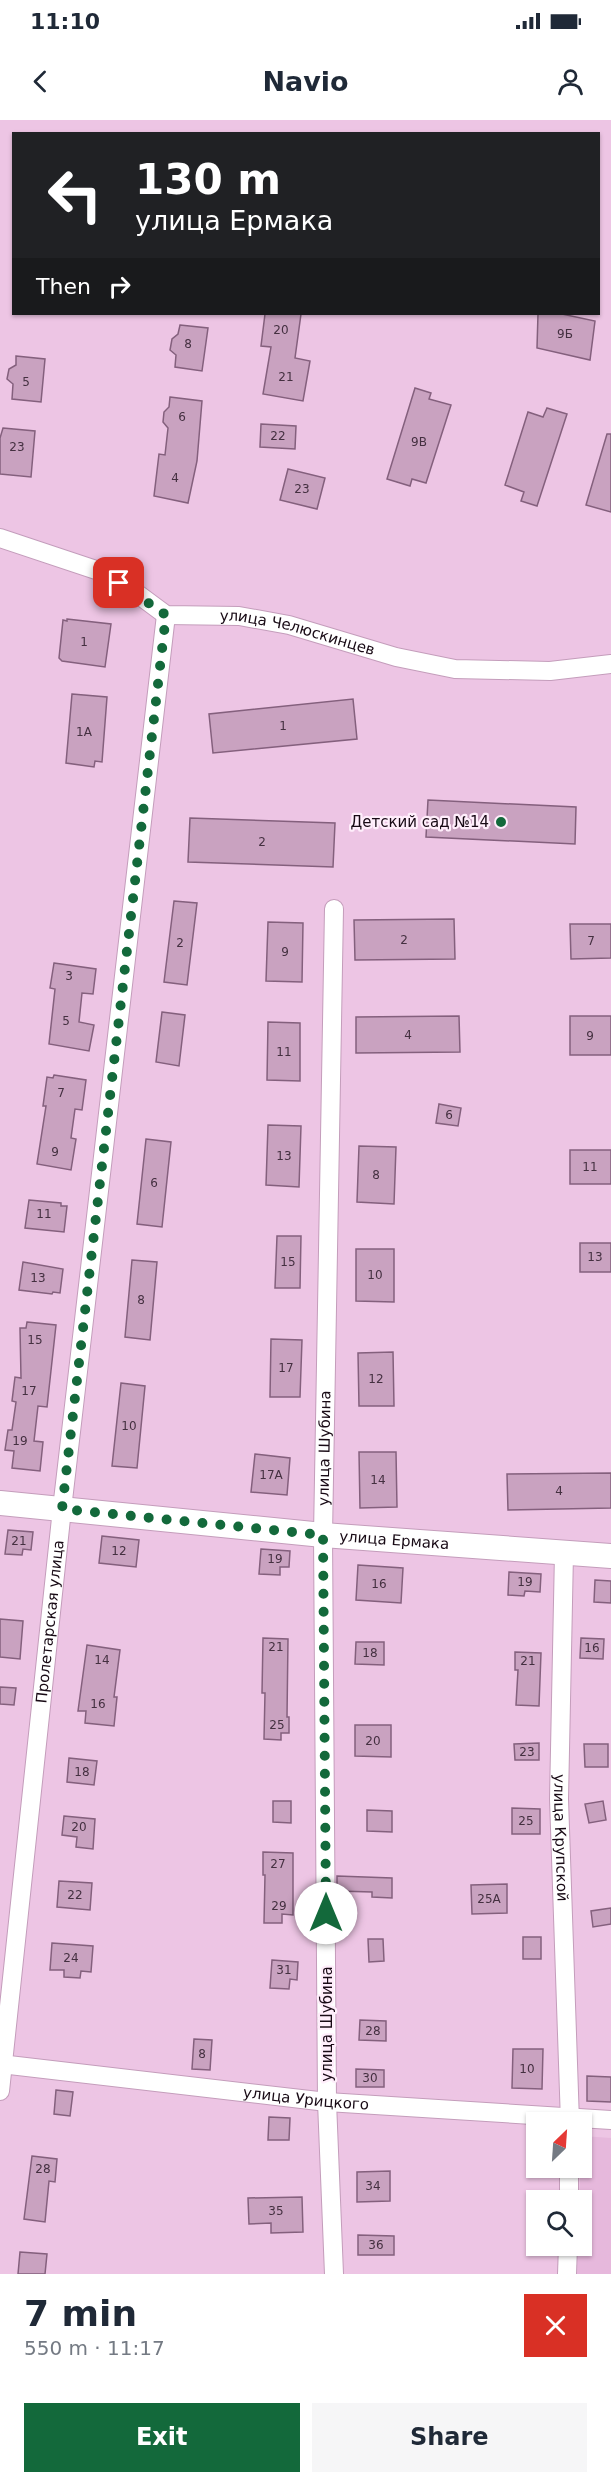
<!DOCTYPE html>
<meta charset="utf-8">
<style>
:root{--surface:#fff;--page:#f6f6f7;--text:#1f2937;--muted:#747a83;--accent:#13693b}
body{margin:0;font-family:"DejaVu Sans",sans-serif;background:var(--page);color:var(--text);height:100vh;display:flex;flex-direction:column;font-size:22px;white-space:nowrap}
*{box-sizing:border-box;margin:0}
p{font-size:20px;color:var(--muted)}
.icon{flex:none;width:33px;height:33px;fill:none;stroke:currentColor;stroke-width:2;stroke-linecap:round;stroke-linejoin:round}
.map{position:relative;height:2154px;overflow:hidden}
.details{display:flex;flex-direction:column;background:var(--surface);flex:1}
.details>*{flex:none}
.guide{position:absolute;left:12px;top:12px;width:588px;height:183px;border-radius:0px;box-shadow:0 2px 4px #0004;background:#202124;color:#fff;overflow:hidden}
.needle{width:39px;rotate:25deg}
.tools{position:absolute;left:526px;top:1992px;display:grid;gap:12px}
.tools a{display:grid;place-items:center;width:66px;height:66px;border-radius:0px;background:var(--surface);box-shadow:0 2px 4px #0004;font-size:30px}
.pin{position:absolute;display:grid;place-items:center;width:51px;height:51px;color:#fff;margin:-26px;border-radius:12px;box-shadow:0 3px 9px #0006}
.me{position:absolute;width:66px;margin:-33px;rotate:0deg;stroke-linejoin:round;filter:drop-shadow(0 0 4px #0008)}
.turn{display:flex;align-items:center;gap:21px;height:126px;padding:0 24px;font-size:27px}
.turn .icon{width:78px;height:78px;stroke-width:2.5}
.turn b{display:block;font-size:42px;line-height:51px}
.then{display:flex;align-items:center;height:57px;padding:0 24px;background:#0003;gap:12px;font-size:22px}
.round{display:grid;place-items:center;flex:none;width:63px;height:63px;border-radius:0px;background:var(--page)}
.summary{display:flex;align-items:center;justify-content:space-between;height:102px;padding:0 24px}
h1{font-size:36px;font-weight:700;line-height:45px}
.cta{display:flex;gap:12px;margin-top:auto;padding:12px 24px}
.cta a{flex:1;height:69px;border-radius:0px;background:var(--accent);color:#fff;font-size:24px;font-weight:700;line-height:69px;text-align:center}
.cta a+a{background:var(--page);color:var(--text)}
.status{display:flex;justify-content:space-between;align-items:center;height:42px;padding:0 30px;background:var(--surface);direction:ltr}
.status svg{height:16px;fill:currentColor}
header{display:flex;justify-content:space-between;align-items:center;height:78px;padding:0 24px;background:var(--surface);font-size:27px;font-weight:700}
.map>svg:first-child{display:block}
.built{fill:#e6b8dc}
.building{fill:#c9a2c0;stroke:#84607d;stroke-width:1.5}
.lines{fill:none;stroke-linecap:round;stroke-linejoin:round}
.street-casing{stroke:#c49dbb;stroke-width:20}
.secondary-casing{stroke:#c49dbb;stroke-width:26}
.street{stroke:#fff;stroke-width:18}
.secondary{stroke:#fff;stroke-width:24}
.route{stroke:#13693b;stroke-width:10;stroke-dasharray:0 18}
.poi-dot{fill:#13693b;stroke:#ffeefb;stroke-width:2}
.labels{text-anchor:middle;stroke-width:4.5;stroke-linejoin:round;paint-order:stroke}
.number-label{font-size:12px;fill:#443040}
.street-label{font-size:15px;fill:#180a15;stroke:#ffeefb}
.poi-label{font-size:15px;fill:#180a15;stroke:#ffeefb;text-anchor:end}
</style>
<div class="status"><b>11:10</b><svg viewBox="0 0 49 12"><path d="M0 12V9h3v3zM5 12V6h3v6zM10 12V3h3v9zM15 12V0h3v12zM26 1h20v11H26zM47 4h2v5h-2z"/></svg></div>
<header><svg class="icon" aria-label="back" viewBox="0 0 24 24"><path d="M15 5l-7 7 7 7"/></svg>Navio<svg class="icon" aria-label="person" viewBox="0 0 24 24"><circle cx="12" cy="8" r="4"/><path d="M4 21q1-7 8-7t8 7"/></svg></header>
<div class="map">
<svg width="611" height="2154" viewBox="0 0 611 2154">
<rect width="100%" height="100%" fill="#edc5e4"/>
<!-- built -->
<path class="built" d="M582,2016L611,2018V2154H577L578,2126H582V2080H579Z"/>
<!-- building -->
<path class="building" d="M265,194H301L295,238L310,241L303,281L263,274L271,227L261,226Z
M538,194H562L595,201L590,240L537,228Z
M180,205L208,208L202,251L175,247L176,235L170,230L172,219L178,214Z
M16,236L45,239L41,282L12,279L13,264L7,259L9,249L16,245Z
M415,268L431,273L429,279L451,285L426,363L412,359L410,366L387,359Z
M170,277L202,281L197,341L188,383L154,376L159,334L165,335L168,308L163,302L164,292L169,287Z
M547,288L567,294L537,386L521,381L524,372L505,365L528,292L543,297Z
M261,304L296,306L295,329L260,327Z
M3,308L35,311L31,357L0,354V318Z
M607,314H611V392L586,385Z
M288,349L325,358L317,389L280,380Z
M67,499L111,504L105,547L62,541L59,538L63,500L67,501Z
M72,574L107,577L102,642L95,641L94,647L66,643Z
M353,579L357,619L213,633L209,594Z
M428,680L576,687L575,724L426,717Z
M190,698L335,703L333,747L188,742Z
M174,781L197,783L187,865L164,862Z
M454,799L455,839L355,840L354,800Z
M268,802L303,803L302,862L266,861Z
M570,804H611V838L571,839Z
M54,843L96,849L93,874L82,873L79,902L94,905L89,931L49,924L55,869L50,868Z
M162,892L185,895L179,946L156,942Z
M459,896L460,932L356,933V897Z
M570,896H611V935H570Z
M268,902L300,903V961L267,960Z
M54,955L86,960L82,990L75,989L71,1018L76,1019L71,1050L37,1044L46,986H43L47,957L53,958Z
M439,984L461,988L458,1006L436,1003Z
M268,1005L301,1006L299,1067L266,1065Z
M146,1019L171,1022L162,1107L137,1104Z
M359,1026L396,1027L394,1084L357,1082Z
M570,1030H611V1064H570Z
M29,1080L61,1083V1086H67L64,1112L25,1108Z
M277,1116H301L300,1168H275Z
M580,1123H611V1152H580Z
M356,1129H394V1182L356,1181Z
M132,1140L157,1142L150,1220L125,1217Z
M23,1142L63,1149L60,1173L53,1172L52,1174L19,1170Z
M27,1202L56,1205L47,1287L38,1286L34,1321L43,1322L40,1351L12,1348L14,1331L5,1330L8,1310H12L16,1282L12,1281L15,1257L21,1258L20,1208H26Z
M271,1219L302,1220L300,1277H270Z
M393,1232L394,1286H359L358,1233Z
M121,1263L145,1266L137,1348L112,1346Z
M359,1332H396L397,1387L360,1388Z
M255,1334L290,1338L287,1375L251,1372Z
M611,1353V1388L508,1390L507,1354Z
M8,1410L33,1412L31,1430L23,1429L22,1435L5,1434Z
M102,1416L139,1420L136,1447L99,1443Z
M261,1429L290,1431L289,1447H280V1455L259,1454Z
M358,1445L403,1448L401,1483L356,1480Z
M509,1452L541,1454L540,1472L525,1471L524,1476L508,1475Z
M595,1460L611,1461V1483L594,1482Z
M0,1499L23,1501L20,1539L0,1537Z
M263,1518L288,1519L287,1597H289V1613H281V1620L264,1619L265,1573H262Z
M581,1518L604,1519L603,1539L580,1538Z
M356,1522H384V1545L355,1544Z
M87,1525L120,1530L114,1577H117L114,1606L85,1603L86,1591H78Z
M515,1532L541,1533L539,1586L516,1585L518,1550H515Z
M0,1567L16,1568L14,1585L0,1584Z
M355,1605H391V1637L355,1636Z
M539,1623V1640H515L514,1624Z
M584,1624H608V1647H585Z
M69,1638L97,1641L94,1665L67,1662Z
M273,1681H291V1703L273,1702Z
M603,1681L606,1700L589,1703L585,1684Z
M512,1688L540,1689V1714H512Z
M367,1690L392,1691V1712L367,1711Z
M64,1696L95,1699L93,1729L76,1727L77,1717L62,1715Z
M263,1732L293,1733V1795L282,1794V1803H264L265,1755H263Z
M337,1756L392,1758V1778L372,1777V1772L337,1771Z
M59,1761L92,1763L90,1790L57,1787Z
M507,1764V1793L472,1794L471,1765Z
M611,1788V1804L593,1807L591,1791Z
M523,1817H541V1839H523Z
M368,1819H383L384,1841L369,1842Z
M52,1823L93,1826L91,1852L81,1851L80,1858L64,1857V1850H50Z
M272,1840L298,1842L297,1860L290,1859L289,1869L270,1868Z
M360,1900L386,1901V1921L359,1920Z
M194,1919L212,1920L210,1950L192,1949Z
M513,1929H543L542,1969L512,1968Z
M356,1949L384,1950V1967H356Z
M587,1956L611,1957V1982L587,1981Z
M56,1970L73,1972L70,1996L54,1994Z
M269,1997L290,1998L289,2020H268Z
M32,2036L57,2039L55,2062L49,2061L45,2102L24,2099Z
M390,2051V2081L357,2082V2052Z
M302,2077L303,2112L271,2113V2103L249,2104L248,2078Z
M358,2115L394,2116V2135H358Z
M20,2132L47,2134L45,2154H18Z"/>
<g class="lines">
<!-- street casing -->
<g class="street-casing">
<g id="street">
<path id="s1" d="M0,418L99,451L139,475L166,495L239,496L289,505L396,537L455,549L550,551L611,544"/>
<path id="s2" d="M564,1433L559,1679L570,2002"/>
<path id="s3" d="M0,1944L327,1982L611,2000"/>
<path id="s4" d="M0,1971L62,1389L166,495"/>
<path d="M569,2080V2048"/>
<path id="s5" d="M334,2154L327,1982L323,1415L334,789"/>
<path d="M567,2154L568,2126"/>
</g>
</g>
<!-- secondary casing -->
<g class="secondary-casing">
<g id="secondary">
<path id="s6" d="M0,1383L323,1415L611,1436"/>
</g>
</g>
<!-- street -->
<use href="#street" class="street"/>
<!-- secondary -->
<use href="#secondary" class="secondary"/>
</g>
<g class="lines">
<!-- route -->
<path class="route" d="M119,463L166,495L62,1389L323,1415L326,1793"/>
</g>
<!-- markers -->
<circle class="poi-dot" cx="501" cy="702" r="6"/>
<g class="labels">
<!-- number labels -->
<g class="number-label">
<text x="281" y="214">20</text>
<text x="565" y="218">9Б</text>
<text x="188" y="228">8</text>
<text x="286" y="261">21</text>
<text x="26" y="266">5</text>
<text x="182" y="301">6</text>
<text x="278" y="320">22</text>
<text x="419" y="326">9В</text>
<text x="17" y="331">23</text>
<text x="175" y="362">4</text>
<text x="302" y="373">23</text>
<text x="84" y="526">1</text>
<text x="283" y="610">1</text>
<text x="84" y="616">1А</text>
<text x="262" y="726">2</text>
<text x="404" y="824">2</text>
<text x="591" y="825">7</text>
<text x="180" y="827">2</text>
<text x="285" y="836">9</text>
<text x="69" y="860">3</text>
<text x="66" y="905">5</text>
<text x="408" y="919">4</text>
<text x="590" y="920">9</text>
<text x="284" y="936">11</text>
<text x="61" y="977">7</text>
<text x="449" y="999">6</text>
<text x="55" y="1036">9</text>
<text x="284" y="1040">13</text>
<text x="590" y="1051">11</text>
<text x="376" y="1059">8</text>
<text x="154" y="1067">6</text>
<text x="44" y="1098">11</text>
<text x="595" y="1141">13</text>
<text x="288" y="1146">15</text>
<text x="375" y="1159">10</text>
<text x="38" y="1162">13</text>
<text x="141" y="1184">8</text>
<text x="35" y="1224">15</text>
<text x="286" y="1252">17</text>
<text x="376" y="1263">12</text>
<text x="29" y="1275">17</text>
<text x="129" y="1310">10</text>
<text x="20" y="1325">19</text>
<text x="271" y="1359">17А</text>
<text x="378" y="1364">14</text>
<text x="559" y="1375">4</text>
<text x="19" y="1425">21</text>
<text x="119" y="1435">12</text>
<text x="275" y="1443">19</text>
<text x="525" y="1466">19</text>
<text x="379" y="1468">16</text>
<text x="276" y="1531">21</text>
<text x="592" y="1532">16</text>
<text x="370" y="1537">18</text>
<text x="102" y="1544">14</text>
<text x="528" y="1545">21</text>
<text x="98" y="1588">16</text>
<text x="277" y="1609">25</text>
<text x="373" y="1625">20</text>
<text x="527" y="1636">23</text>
<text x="82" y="1656">18</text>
<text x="526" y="1705">25</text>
<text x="79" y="1711">20</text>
<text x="278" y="1748">27</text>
<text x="75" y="1779">22</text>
<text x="489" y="1783">25А</text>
<text x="279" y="1790">29</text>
<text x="71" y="1842">24</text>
<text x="284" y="1854">31</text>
<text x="373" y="1915">28</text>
<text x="202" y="1938">8</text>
<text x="527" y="1953">10</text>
<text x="370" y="1962">30</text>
<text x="43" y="2053">28</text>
<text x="373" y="2070">34</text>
<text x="276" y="2095">35</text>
<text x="376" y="2129">36</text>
</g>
<!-- street labels -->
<g class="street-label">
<text dy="5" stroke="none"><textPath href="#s1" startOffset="318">улица Челюскинцев</textPath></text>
<text dy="5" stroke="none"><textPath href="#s5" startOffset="826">улица Шубина</textPath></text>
<text dy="5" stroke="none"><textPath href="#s6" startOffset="396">улица Ермака</textPath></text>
<text dy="5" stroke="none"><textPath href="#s4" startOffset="472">Пролетарская улица</textPath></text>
<text dy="5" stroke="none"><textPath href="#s2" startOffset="285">улица Крупской</textPath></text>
<text transform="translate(327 1904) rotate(-90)" y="5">улица Шубина</text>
<text dy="5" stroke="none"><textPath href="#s3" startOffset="308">улица Урицкого</textPath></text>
</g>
<!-- poi labels -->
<g class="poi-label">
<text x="489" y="707">Детский сад №14</text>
</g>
</g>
</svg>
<div class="tools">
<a><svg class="needle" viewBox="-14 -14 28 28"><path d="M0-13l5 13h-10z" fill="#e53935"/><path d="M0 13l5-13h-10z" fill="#747a83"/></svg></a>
<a><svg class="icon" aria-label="search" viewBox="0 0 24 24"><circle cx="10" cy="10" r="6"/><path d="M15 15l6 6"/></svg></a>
</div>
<div class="pin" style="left:119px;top:463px;background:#d93025"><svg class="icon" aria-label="arrive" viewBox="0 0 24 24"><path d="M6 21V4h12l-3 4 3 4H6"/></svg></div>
<svg class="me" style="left:326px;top:1793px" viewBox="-20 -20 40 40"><circle r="19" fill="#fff"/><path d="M0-13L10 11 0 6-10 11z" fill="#13693b"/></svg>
<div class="guide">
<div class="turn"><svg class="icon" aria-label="left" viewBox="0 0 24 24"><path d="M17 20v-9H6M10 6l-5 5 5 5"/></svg><div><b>130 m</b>улица Ермака</div></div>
<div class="then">Then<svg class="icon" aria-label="right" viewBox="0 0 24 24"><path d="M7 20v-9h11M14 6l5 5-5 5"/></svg></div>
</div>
</div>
<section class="details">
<div class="summary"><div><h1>7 min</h1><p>550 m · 11:17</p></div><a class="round" style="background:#d93025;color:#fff"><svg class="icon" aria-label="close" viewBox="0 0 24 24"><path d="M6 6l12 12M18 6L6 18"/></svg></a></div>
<div class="cta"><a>Exit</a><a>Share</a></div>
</section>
